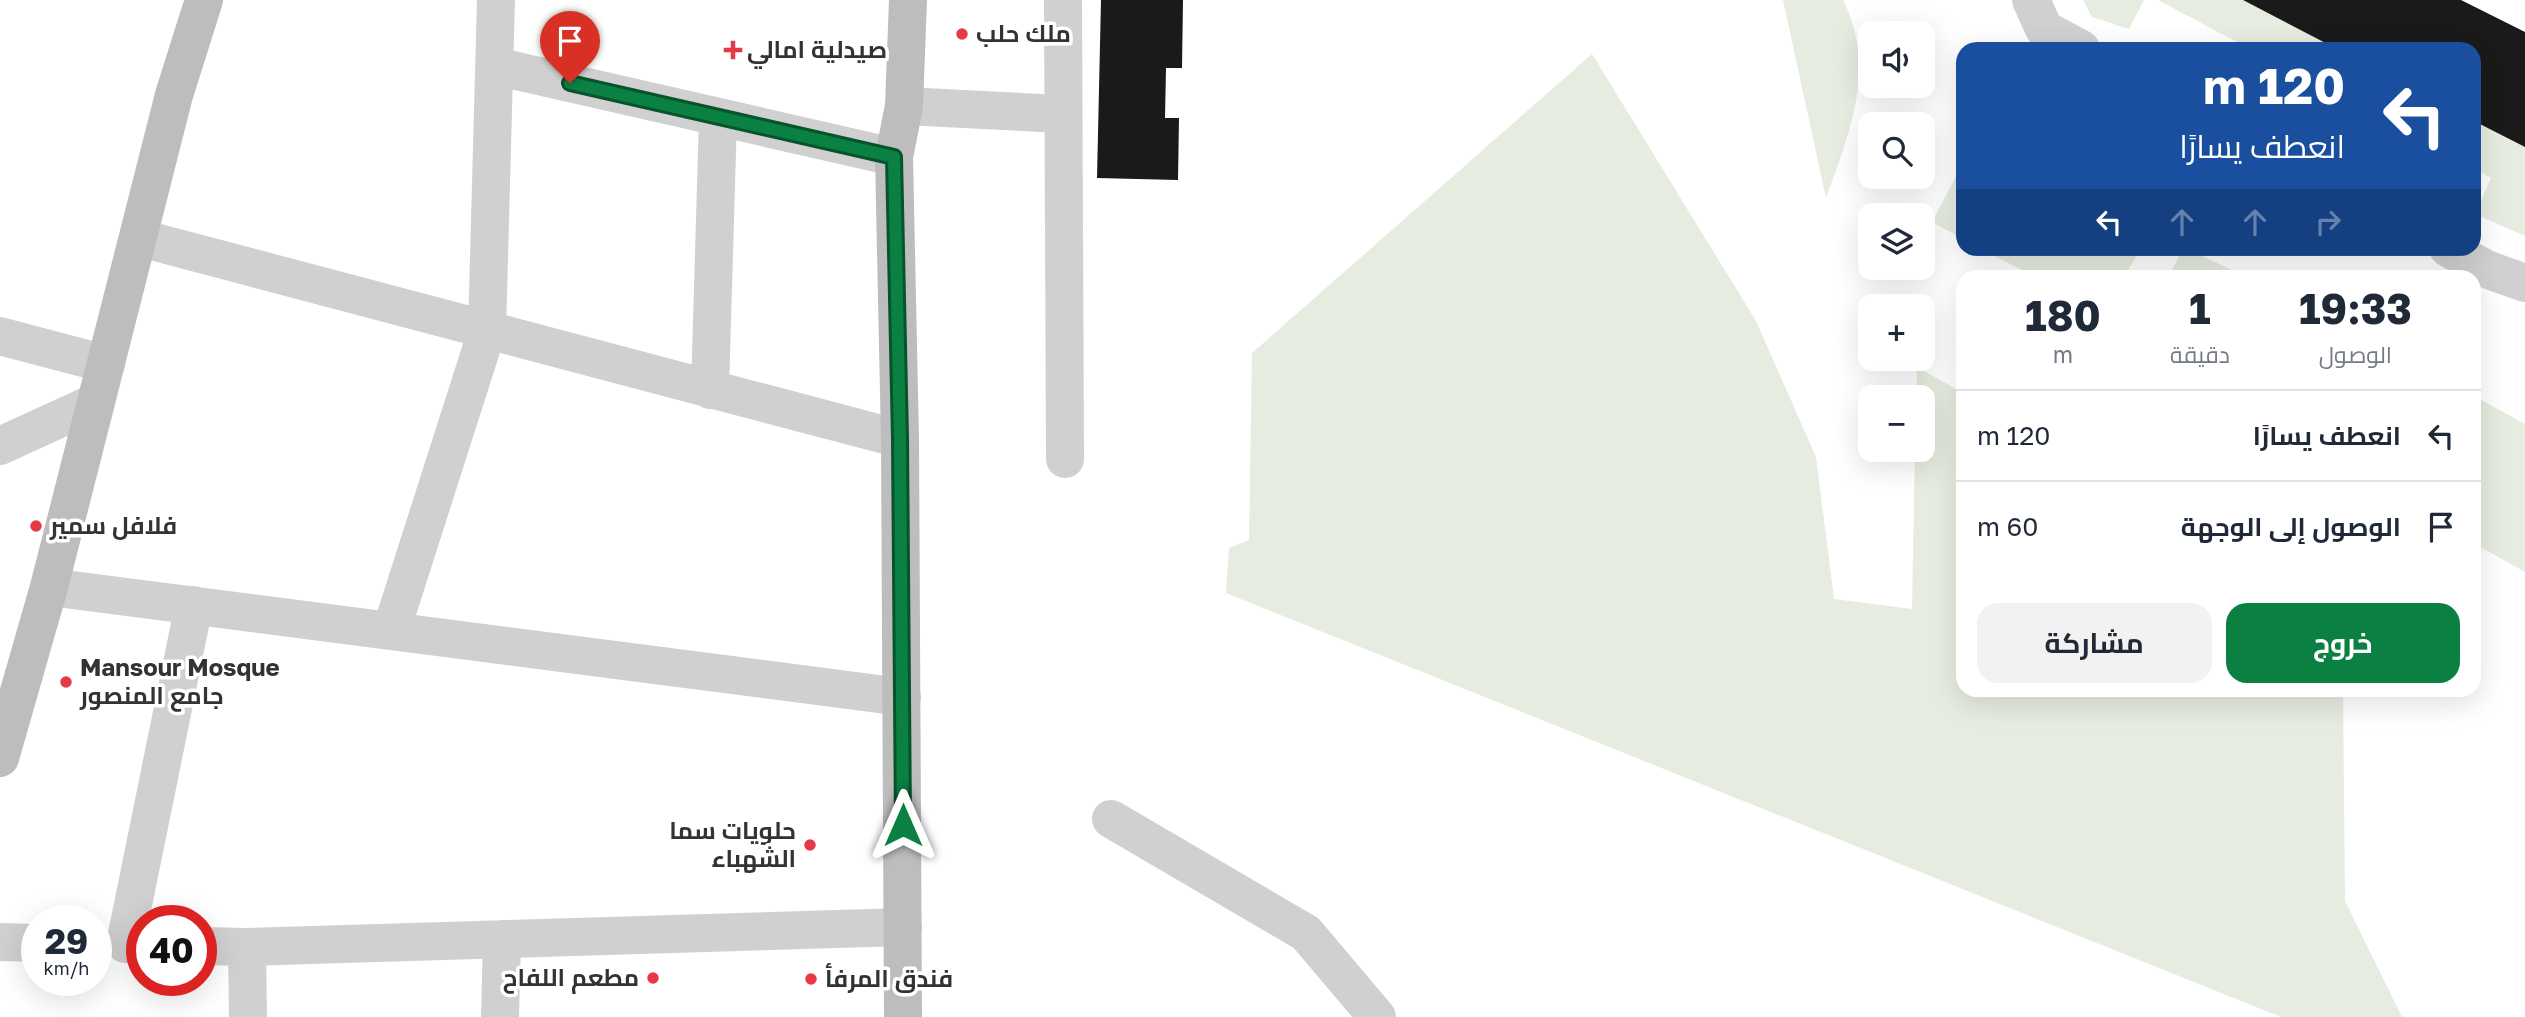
<!DOCTYPE html>
<html lang="ar">
<meta charset="utf-8">
<style>
:root{--surface:#fff;--page:#f2f2f3;--text:#1f2937;--muted:#747a83;--line:#e0e1e3;--accent:#0b8043}
body{margin:0;font-family:"Golos Text",Cairo,sans-serif;background:var(--page);color:var(--text);direction:rtl;height:100vh;display:flex;flex-direction:column;font-size:26px;white-space:nowrap}
*{box-sizing:border-box;margin:0}
p{font-size:23px;color:var(--muted)}
.icon{flex:none;width:38px;height:38px;fill:none;stroke:currentColor;stroke-width:2;stroke-linecap:round;stroke-linejoin:round}
.map{position:relative;flex:1;overflow:hidden;direction:ltr}
.details{position:absolute;left:1956px;top:270px;width:525px;height:427px;display:flex;flex-direction:column;background:var(--surface);border-radius:21px;box-shadow:0 7px 28px #0002;direction:rtl}
.details>*{flex:none}
.top-card{position:absolute;left:1956px;top:42px;width:525px;height:214px;border-radius:21px;box-shadow:0 7px 28px #0002;direction:rtl;background:#1a4fa0;color:#fff;overflow:hidden}
.tools{position:absolute;left:1858px;top:21px;display:grid;gap:14px}
.tools a{display:grid;place-items:center;width:77px;height:77px;border-radius:14px;background:var(--surface);box-shadow:0 7px 28px #0002;font-size:35px}
.speed{position:absolute;left:21px;top:905px;display:flex;gap:14px;font-size:35px;font-weight:700;text-align:center}
.speed>*{display:grid;place-content:center;width:91px;height:91px;border-radius:50%;background:var(--surface);box-shadow:0 7px 28px #0002;line-height:1}
.speed small{font-size:18px;font-weight:400}
.speed .limit{border:10px solid #d22;background:#fff;color:#111}
.pin{position:absolute;display:grid;place-items:center;width:60px;height:60px;color:#fff;margin:-72px -30px;border-radius:50% 50% 50% 0;rotate:-45deg;box-shadow:0 0 7px #0007}
.pin .icon{rotate:45deg}
.me{position:absolute;width:77px;margin:-38px;rotate:0deg;stroke-linejoin:round;filter:drop-shadow(0 0 5px #0008)}
.turn{display:flex;align-items:center;gap:24px;height:147px;padding:0 21px;font-size:32px}
.turn .icon{width:91px;height:91px;stroke-width:2.5}
.turn b{display:block;font-size:49px;line-height:60px}
.lanes{display:flex;align-items:center;height:66px;padding:0 21px;background:#0003;justify-content:center;gap:35px;direction:ltr}
.lanes .off{opacity:.35}
.eta{display:flex;justify-content:space-evenly;align-items:center;height:119px;text-align:center}
.eta b{font-size:42px;font-weight:700;line-height:49px}
.action{display:flex;gap:14px;margin-top:auto;padding:14px 21px}
.action a{flex:1;height:80px;border-radius:21px;background:var(--accent);color:#fff;font-size:28px;font-weight:700;line-height:80px;text-align:center}
.action a+a{background:var(--page);color:var(--text)}
ul{padding:0;list-style:none}
li{display:flex;align-items:center;gap:21px;height:91px;padding:0 21px;border-top:2px solid var(--line)}
li div{flex:1}
li b{display:block;font-size:26px}
li em{font-style:normal}
.map>svg:first-child{display:block}
.green{fill:#e6ecdf}
.building{fill:#1a1a1a}
.lines{fill:none;stroke-linecap:round;stroke-linejoin:round}
.street{stroke:#d0d0d0;stroke-width:38}
.secondary{stroke:#bdbdbd;stroke-width:38}
.route-casing{stroke:#07532c;stroke-width:18}
.route{stroke:#0b8043;stroke-width:12}
.poi-dot{fill:#e63946;stroke:#fff;stroke-width:2.5}
.labels{text-anchor:middle;stroke-width:7;stroke-linejoin:round;paint-order:stroke}
.poi-label{font-size:24px;font-weight:bold;fill:#333;stroke:#fff;text-anchor:start}
</style>
<div class="map">
<svg width="2525" height="1017" viewBox="0 0 2525 1017">
<rect width="100%" height="100%" fill="#fff"/>
<!-- green -->
<path class="green" d="M1783,0H1843C1877,67 1850,132 1826,198Z
M2083,0H2144L2129,29L2092,17Z
M2158,0H2243L2337,49H2250Z
M1592,54L1756,321L1816,457L1834,599L1912,609L1915,450H1923V397H1916L1917,367L1963,393L1964,690H2343L2345,901L2402,1017H2281L1226,593L1229,548L1249,540L1252,353Z
M2475,121L2525,147V236L2475,214L2491,178L2475,169Z
M1963,163V239L1932,222Z
M2183,248L2188,249L2244,276H2169Z
M1981,249L2140,248V249L2125,276H2034Z
M2474,396L2525,424V572L2475,544Z"/>
<!-- building -->
<path class="building" d="M1101,0H1183L1182,68H1166L1165,118H1179L1178,180L1097,178Z
M2243,0H2461L2525,32V147L2474,121V49H2337Z"/>
<g class="lines">
<!-- street -->
<path class="street" d="M1063,0L1065,459
M2031,0L2044,29L2081,49
M495,66L894,157
M904,106L1062,114
M140,238L900,439
M2448,248L2486,269L2525,283
M0,336L106,364
M710,390L718,117
M0,446L96,402
M49,587L902,697
M391,631L487,331L496,0
M1111,819L1306,933L1377,1017
M0,942L37,943
M125,944L194,605
M201,946L247,947L903,927
M247,947L248,1017
M500,1017L502,939"/>
<!-- secondary -->
<path class="secondary" d="M0,758L49,587L174,95L204,0
M903,1017L900,439L894,157L904,106L908,0"/>
</g>
<g class="lines">
<!-- route casing -->
<g class="route-casing">
<path id="route" d="M570,83L894,157L900,439L903,825"/>
</g>
<!-- route -->
<use href="#route" class="route"/>
</g>
<!-- markers -->
<g class="poi-dot">
<circle cx="962" cy="34" r="7"/>
<path d="M729.5 39.5h7v7h7v7h-7v7h-7v-7h-7v-7h7z"/>
<circle cx="36" cy="526" r="7"/>
<circle cx="66" cy="682" r="7"/>
<circle cx="810" cy="845" r="7"/>
<circle cx="653" cy="978" r="7"/>
<circle cx="811" cy="979" r="7"/>
</g>
<g class="labels">
<!-- poi labels -->
<g class="poi-label">
<text x="976" y="42">ملك حلب</text>
<text x="747" y="58">صيدلية امالي</text>
<text x="50" y="534">فلافل سمير</text>
<text x="80" y="676">Mansour Mosque<tspan x="80" dy="28">جامع المنصور</tspan></text>
<text x="796" y="839" text-anchor="end">حلويات سما<tspan x="796" dy="28">الشهباء</tspan></text>
<text x="639" y="986" text-anchor="end">مطعم اللفاح</text>
<text x="825" y="987">فندق المرفأ</text>
</g>
</g>
</svg>
<div class="tools">
<a><svg class="icon" aria-label="sound" viewBox="0 0 24 24"><path d="M4 9h4l5-4v14l-5-4H4zM17 9q2 3 0 6"/></svg></a>
<a><svg class="icon" aria-label="search" viewBox="0 0 24 24"><circle cx="10" cy="10" r="6"/><path d="M15 15l6 6"/></svg></a>
<a><svg class="icon" aria-label="layers" viewBox="0 0 24 24"><path d="M12 4l9 5-9 5-9-5zM3 14l9 5 9-5"/></svg></a>
<a>+</a>
<a>−</a>
</div>
<div class="speed"><div>29<small>km/h</small></div><div class="limit">40</div></div>
<div class="pin" style="left:570px;top:83px;background:#d93025"><svg class="icon" aria-label="arrive" viewBox="0 0 24 24"><path d="M6 21V4h12l-3 4 3 4H6"/></svg></div>
<svg class="me" style="left:903px;top:825px" viewBox="-20 -20 40 40"><path d="M0-17L14 15 0 8-14 15z" fill="#0b8043" stroke="#fff" stroke-width="4"/></svg>
<div class="top-card">
<div class="turn"><svg class="icon" aria-label="left" viewBox="0 0 24 24"><path d="M17 20v-9H6M10 6l-5 5 5 5"/></svg><div><b>120 m</b>انعطف يسارًا</div></div>
<div class="lanes"><svg class="icon" aria-label="left" viewBox="0 0 24 24"><path d="M17 20v-9H6M10 6l-5 5 5 5"/></svg><svg class="icon off" aria-label="ahead" viewBox="0 0 24 24"><path d="M12 20V5M6 11l6-6 6 6"/></svg><svg class="icon off" aria-label="ahead" viewBox="0 0 24 24"><path d="M12 20V5M6 11l6-6 6 6"/></svg><svg class="icon off" aria-label="right" viewBox="0 0 24 24"><path d="M7 20v-9h11M14 6l5 5-5 5"/></svg></div>
</div>
<section class="details">
<div class="eta">
<div><b>19:33</b><p>الوصول</p></div>
<div><b>1</b><p>دقيقة</p></div>
<div><b>180</b><p>m</p></div>
</div>
<ul>
<li><svg class="icon" aria-label="left" viewBox="0 0 24 24"><path d="M17 20v-9H6M10 6l-5 5 5 5"/></svg><div><b>انعطف يسارًا</b></div><em>120 m</em></li>
<li><svg class="icon" aria-label="arrive" viewBox="0 0 24 24"><path d="M6 21V4h12l-3 4 3 4H6"/></svg><div><b>الوصول إلى الوجهة</b></div><em>60 m</em></li>
</ul>
<div class="action"><a>خروج</a><a>مشاركة</a></div>
</section>
</div>
